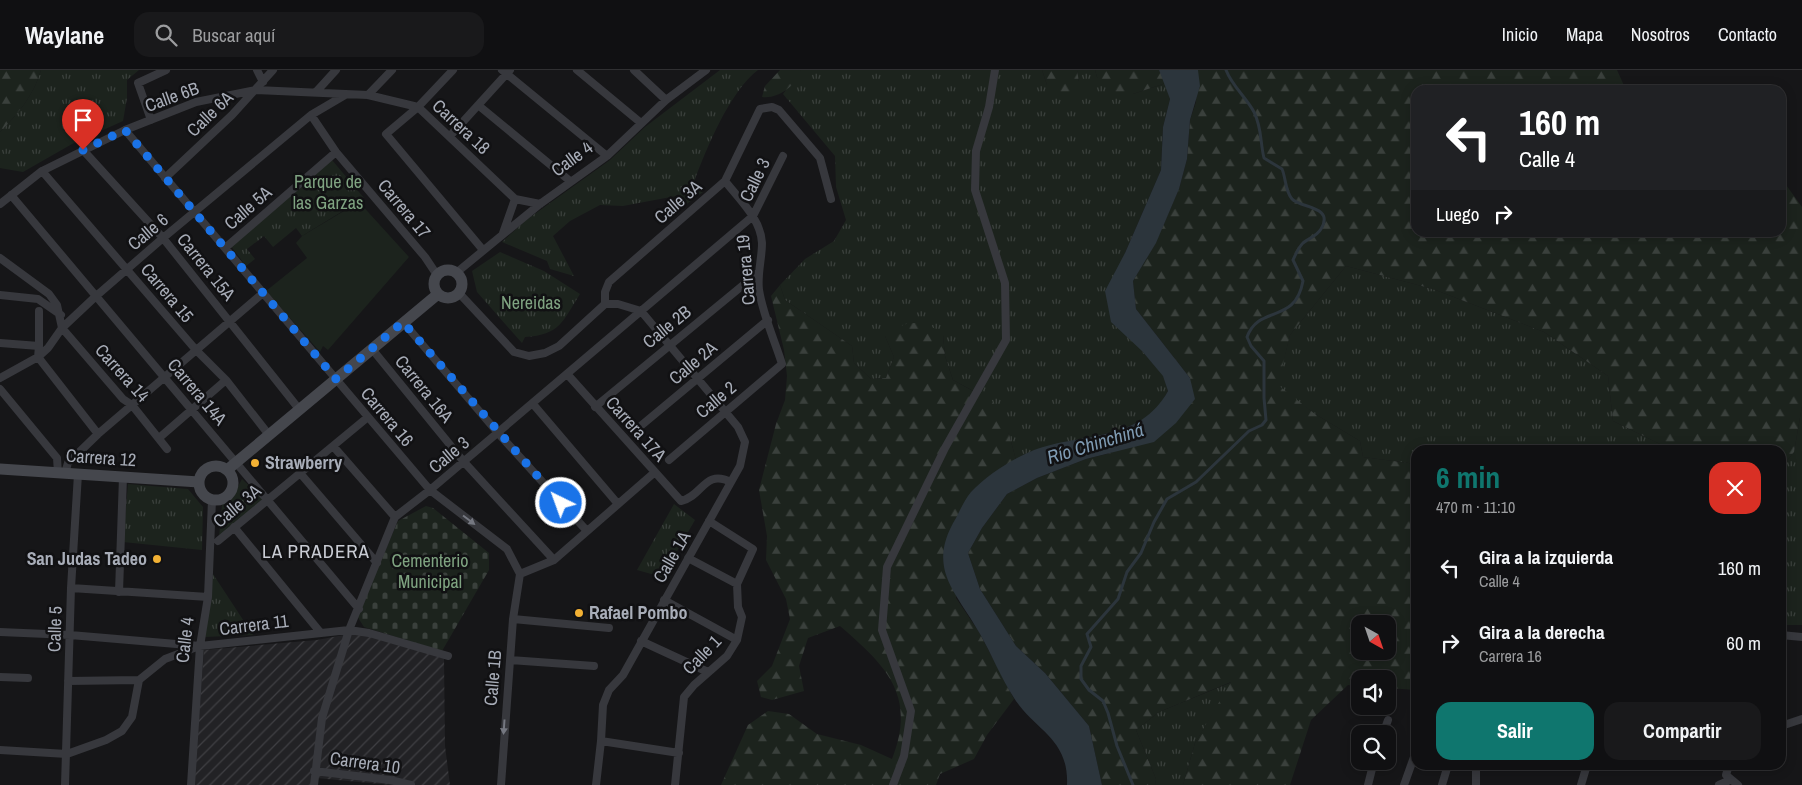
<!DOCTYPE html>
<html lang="es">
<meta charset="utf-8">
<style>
:root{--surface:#101012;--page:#19191b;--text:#f1f3f6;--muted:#9c9d9f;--line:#303032;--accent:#0f766e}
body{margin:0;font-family:"Archivo Narrow",sans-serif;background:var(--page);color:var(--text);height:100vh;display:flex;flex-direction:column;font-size:19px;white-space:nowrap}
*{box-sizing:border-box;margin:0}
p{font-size:16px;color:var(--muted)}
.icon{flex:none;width:28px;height:28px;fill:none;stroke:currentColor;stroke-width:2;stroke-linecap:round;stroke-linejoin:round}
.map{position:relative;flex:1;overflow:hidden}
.drawer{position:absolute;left:1411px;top:375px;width:375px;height:325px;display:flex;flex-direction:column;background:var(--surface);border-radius:15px;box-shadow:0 2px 12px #0003,0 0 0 1px var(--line)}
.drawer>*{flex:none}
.banner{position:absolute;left:1411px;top:15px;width:375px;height:152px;border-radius:15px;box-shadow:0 2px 12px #0003,0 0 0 1px var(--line);background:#202124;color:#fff;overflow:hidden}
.needle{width:32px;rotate:140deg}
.tools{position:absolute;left:1351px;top:545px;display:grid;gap:10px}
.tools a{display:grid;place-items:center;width:45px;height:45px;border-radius:10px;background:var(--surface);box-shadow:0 2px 12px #0003,0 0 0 1px var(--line);font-size:25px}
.pin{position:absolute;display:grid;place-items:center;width:42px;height:42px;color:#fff;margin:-51px -21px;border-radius:50% 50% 50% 0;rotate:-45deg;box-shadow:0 0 5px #0007}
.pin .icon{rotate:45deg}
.me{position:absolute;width:55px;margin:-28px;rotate:318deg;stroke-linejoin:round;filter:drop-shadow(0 0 4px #0008)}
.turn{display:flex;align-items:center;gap:18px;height:105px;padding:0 25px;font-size:22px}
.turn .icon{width:65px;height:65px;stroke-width:2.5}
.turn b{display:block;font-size:35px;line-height:42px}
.then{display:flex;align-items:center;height:48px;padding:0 25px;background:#0003;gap:10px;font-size:19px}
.round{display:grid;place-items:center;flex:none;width:52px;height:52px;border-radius:15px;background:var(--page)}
.summary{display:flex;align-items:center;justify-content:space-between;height:85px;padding:0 25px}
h1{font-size:30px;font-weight:800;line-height:38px;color:var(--accent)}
.button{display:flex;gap:10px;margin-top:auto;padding:10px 25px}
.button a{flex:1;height:58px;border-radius:15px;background:var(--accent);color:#fff;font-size:20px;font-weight:800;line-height:58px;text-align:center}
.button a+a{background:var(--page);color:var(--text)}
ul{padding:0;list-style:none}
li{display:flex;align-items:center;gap:15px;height:75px;padding:0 25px}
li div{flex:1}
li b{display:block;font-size:19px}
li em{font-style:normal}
header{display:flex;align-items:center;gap:30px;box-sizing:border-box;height:70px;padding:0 25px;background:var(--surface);border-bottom:1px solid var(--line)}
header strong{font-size:24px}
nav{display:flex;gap:28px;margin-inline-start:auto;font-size:18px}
.search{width:350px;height:45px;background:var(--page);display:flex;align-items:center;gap:12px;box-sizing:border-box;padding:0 18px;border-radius:15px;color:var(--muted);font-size:19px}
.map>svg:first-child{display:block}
.industrial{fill:url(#industrial-furrows)}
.grass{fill:url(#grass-tufts)}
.forest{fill:url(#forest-firs);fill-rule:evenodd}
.cemetery{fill:url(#cemetery-stones)}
.garden{fill:#1c231d}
.water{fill:#2c353c}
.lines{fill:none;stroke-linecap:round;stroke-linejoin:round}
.stream{stroke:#2c353c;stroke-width:3}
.street{stroke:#37383d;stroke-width:8}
.secondary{stroke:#45474d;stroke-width:11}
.oneway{fill:#757881}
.route{stroke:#1a73e8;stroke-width:9;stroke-dasharray:0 16.2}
.poi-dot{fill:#f2b134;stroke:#111113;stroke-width:2}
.labels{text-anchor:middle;stroke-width:5;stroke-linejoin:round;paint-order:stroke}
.street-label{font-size:18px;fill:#a8adb8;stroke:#111113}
.park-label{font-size:18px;fill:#7fa381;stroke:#111113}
.poi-label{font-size:18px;font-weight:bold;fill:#a8adb8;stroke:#111113;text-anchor:start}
.water-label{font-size:19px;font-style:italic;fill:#7f9bb3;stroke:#111113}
.neighbourhood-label{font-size:19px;letter-spacing:1px;fill:#c9ccd4;stroke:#111113}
</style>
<header>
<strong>Waylane</strong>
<div class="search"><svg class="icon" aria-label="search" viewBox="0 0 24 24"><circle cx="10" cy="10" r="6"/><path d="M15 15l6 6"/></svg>Buscar aquí</div>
<nav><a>Inicio</a><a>Mapa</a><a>Nosotros</a><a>Contacto</a></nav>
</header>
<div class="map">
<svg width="1802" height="715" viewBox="0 0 1802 715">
<defs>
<pattern id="industrial-furrows" width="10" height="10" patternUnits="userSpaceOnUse" patternTransform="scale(1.25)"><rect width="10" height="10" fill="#222225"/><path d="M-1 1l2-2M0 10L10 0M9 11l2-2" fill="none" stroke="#3f3f43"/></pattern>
<pattern id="grass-tufts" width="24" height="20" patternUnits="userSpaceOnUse" patternTransform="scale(1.25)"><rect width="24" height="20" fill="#1c231d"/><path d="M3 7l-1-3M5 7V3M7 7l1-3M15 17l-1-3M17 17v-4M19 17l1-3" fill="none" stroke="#3a403c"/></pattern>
<pattern id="forest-firs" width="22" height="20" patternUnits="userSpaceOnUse" patternTransform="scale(1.25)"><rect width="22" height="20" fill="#1c231d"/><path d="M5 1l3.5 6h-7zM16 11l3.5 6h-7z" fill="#3a403c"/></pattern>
<pattern id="cemetery-stones" width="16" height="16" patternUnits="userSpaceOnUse" patternTransform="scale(1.25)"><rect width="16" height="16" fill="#1c231d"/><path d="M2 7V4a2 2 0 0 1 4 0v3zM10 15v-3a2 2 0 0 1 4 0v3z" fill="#3a403c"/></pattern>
</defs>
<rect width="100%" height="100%" fill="#161618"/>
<!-- industrial -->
<path class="industrial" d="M349,564L371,566L444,588L445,676L450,715H391L316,708L315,715H194L204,580L317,570Z"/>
<!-- grass -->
<path class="grass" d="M41,0H139L127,10V28L123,51L72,74L23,102L0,98V62C18,44 34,25 41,0Z
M720,0H758C730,21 706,79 694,112L703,122L684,136L676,126L623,136L600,135L570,151L553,166L574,206L550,199L547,191L502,172L525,151L610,90L645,57Z
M801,0H1042L1047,15L1079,12L1077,0H1095L1097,7L1133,24L1166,13L1170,29L1163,57L1161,100L1125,183L1142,281L1164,306L1168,321L1159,336L1144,350L1117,361L1035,380L1016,390L1009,364L979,324L953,310L945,286L943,265L885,266L894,287L886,308L871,309L854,293L852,276L785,230L780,215L805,189L834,171L846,150L836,117L835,86L783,24Z
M332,90L364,128L302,166L296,158L273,177L264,166L247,179L255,189L246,196L230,175Z
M500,182L544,201L580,224C563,251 560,265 525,267L522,273L477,222L472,201Z
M1346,196L1433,219L1544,262L1608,306L1613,351L1672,380H1416V394L1363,387L1360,371L1315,344L1277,316L1290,265Z
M1802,336V555H1781V398L1794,382Z
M242,409L263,429L219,467L222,435L232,428Z
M128,414L188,419L203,437L202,480L123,472Z
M674,434L695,450L662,507L637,500Z
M213,504L253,565L204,567Z
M1232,612L1195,673L1183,715H1155L1156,709L1136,660L1159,642Z"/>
<!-- forest -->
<path class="forest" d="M0,0H41C34,25 18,44 0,62Z
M780,0H801C796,16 778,29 762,27L765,16Z
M1042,0H1077L1079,12L1077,26H1064L1047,15Z
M1095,0H1159L1166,13L1133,24H1116L1097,7Z
M1197,0H1617L1626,20H1416V162H1781V108L1802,137V336L1794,382L1781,398V380H1672L1613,351L1608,306L1544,262L1433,219L1346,196L1290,265L1278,315L1315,344L1360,371L1363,387L1416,394V620L1388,618V609H1360V616L1348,615L1311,650L1290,715H1183L1195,673L1231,612L1159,642L1136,660L1156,709L1155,715H1102L1089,656L1045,603L1016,576L980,519L968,483L982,458L1007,424L1037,408L1086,389L1111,383L1190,308L1136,239L1133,211L1156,172L1179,119L1187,89L1190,50L1196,32ZM1360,554H1388V581H1360Z
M780,215L785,230L852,276L854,293L871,309L886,308L894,287L885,266C903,250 924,248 943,265L945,286L953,310L993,332L1009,364L1016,390L1003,397L971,422L956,528L979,562L1014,629L987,665L974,689L940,704L936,715H721L748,655L768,641L789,644L817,664L861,675L892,689C917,625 886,596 840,556L808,568L799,596L804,621L772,630L761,627L757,611L772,596L790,549L786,529L766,490L767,466L759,420L776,354L785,330L787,306L784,280L771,226Z"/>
<!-- cemetery -->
<path class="cemetery" d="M426,436L433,438L489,483V500L442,581L364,557L357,546L398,451Z"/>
<!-- garden -->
<path class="garden" d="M359,132L409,187L328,280L323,276L320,282L266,221L307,188L296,173L302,166Z"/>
<!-- water -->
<path class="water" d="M1159,0H1198L1200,16L1190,50L1187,89L1179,119L1156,173L1133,211L1136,239L1190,308L1195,329L1176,353L1154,372L1086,389L1037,408L1007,424L982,458L968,483L980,519L1016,576L1045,603L1089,656L1102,715H1067C1069,668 1035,661 1014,628C1001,608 992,585 980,564C957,522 925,499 956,448C960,440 965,429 971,422C987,405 1012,389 1034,380C1083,362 1139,373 1168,321L1163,306L1142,281L1111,252L1105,221L1125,183L1161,100L1163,57L1170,29Z"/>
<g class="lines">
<!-- stream -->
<path class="stream" d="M1133,715L1117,676L1108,643L1103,631L1089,620L1081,609V596L1091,577L1087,564L1118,529L1127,502L1141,483L1154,452L1167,429L1196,412L1249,361L1262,355L1266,350L1264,328V291L1251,276L1247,267C1259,234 1295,255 1303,211L1293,190C1296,184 1298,178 1303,173C1309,168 1317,166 1321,159C1335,136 1300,138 1292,129C1285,121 1286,108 1282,99L1264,88C1260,72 1262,58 1254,42C1246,27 1232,16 1226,0"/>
<!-- street -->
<path class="street" d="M257,0L263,12
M453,0L418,37L386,64L483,180
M502,0L607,86
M577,0L641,53
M634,0L666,30
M316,22L336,0
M368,25L392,0
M478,35L570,111
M311,45L336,82L425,187L437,205
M151,50L138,13L166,0
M125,60L430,420L507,479L520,504
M450,66L510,0
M83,80L163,168L299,339
M42,101L196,280L226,310L269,365
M165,108L232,45L273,0
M11,125L359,539
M0,134L42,101L125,60L196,32L256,20L368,25L418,37L515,129L540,134
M503,163L515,129
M225,178L336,82
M0,188L49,224L57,235L62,258L123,329L132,335L167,379
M456,203L540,134L607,86L666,30L706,0
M458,222L514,282L529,286L545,283L559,276L605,234
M0,225L38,229L61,245
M605,234V222L609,212L725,111L760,39L772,37L779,40L820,88L831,129
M39,241V276
M403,252L498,363L587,461
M0,273L39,276L38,287L98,364
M372,279L464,392L554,490
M568,305L681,431C703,426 704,399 731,412
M0,308L38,287L48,278L62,258L95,227L163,168L311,45L345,25
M0,319L57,388L58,403
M533,334L618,434
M595,337L759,202
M637,359L768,250
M159,368L226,310
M333,376L395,447
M669,390L782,294C774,269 763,245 759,220C757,204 762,189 762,173C761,149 739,129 725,111
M65,403L68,393L98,364L263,223
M300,403L377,493
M234,457L320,562
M218,471L368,347
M688,488L737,514
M520,504L554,490L655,402
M71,518L208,527
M119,522L123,407
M664,530L737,570
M513,549L609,558
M0,562L70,565L200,576L349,560L369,563L448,586
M1781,565L1802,567
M641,571L708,602
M510,590L594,596
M0,607L28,608
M68,611L139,610
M1781,656L1802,649
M1383,664L1388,650
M601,671L679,683
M0,680L67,684L106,670L122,661L132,647L139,610L165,589L194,578
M1476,695V715
M1729,695L1726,705L1738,715
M314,701L390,710L411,715
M65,715L71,518L78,404
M191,715L200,576L208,527L212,430
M314,715L322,648L349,560L395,447L430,420L753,146L783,86
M501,715L513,549L520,504
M596,715L601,671L603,635L609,620L623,605L731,412L740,396L745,372L738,357L641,241L618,234H605
M675,715L684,627L694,615L727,586L737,570L742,547L738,537L737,514L753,479L709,451
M893,715L904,686L911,641L882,560L887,497L945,378L1006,270L1005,213L975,120L976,81L989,37L995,0
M1368,715L1374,691
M1404,715L1414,687
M1442,715L1448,695
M1581,715L1587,695
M1719,715L1730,710"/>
<!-- secondary -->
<path class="secondary" d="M434 214a14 14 0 1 1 28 0a14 14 0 1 1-28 0Z
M199 413a17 17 0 1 1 34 0a17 17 0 1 1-34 0Z
M0,399L199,412
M227,400L438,224"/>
</g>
<!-- one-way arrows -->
<defs><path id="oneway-solid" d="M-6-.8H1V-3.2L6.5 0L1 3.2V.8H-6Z" transform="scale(1.25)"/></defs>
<g class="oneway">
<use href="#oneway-solid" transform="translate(469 450) rotate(37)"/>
<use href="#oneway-solid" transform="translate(504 657) rotate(94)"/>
</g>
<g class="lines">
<!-- route -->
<path class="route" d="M83,80L125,60L336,309L403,252L561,433"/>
</g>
<!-- markers -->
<g class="poi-dot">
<circle cx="255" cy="393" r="5"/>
<circle cx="157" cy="489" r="5"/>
<circle cx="579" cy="543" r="5"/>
</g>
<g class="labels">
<!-- street labels -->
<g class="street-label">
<text transform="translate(172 27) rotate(-20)" y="6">Calle 6B</text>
<text transform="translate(210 44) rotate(-44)" y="6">Calle 6A</text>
<text transform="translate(461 57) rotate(43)" y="6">Carrera 18</text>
<text transform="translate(572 89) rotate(-36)" y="6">Calle 4</text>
<text transform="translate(755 110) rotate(-64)" y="6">Calle 3</text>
<text transform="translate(678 132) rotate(-41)" y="6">Calle 3A</text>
<text transform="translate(248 138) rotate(-41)" y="6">Calle 5A</text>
<text transform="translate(404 139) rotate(50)" y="6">Carrera 17</text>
<text transform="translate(148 162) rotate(-40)" y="6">Calle 6</text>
<text transform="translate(206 197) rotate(51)" y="6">Carrera 15A</text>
<text transform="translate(746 200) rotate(-95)" y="6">Carrera 19</text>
<text transform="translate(167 223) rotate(50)" y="6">Carrera 15</text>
<text transform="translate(667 257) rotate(-39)" y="6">Calle 2B</text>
<text transform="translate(693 293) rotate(-40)" y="6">Calle 2A</text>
<text transform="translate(122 303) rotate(48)" y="6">Carrera 14</text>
<text transform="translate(424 319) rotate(51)" y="6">Carrera 16A</text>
<text transform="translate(197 322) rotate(50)" y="6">Carrera 14A</text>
<text transform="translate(716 330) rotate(-40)" y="6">Calle 2</text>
<text transform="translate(387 347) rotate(50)" y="6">Carrera 16</text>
<text transform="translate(636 359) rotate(48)" y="6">Carrera 17A</text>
<text transform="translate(449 385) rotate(-40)" y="6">Calle 3</text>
<text transform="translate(101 388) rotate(4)" y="6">Carrera 12</text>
<text transform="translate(237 436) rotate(-40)" y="6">Calle 3A</text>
<text transform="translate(672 487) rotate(-60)" y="6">Calle 1A</text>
<text transform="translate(254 555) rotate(-7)" y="6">Carrera 11</text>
<text transform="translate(55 559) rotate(-88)" y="6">Calle 5</text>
<text transform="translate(185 570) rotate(-83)" y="6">Calle 4</text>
<text transform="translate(702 585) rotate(-46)" y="6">Calle 1</text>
<text transform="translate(493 608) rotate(-85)" y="6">Calle 1B</text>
<text transform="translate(365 693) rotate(8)" y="6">Carrera 10</text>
</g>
<!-- park labels -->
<g class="park-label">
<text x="328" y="118">Parque de<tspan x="328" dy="21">las Garzas</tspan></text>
<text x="531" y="239">Nereidas</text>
<text x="430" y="497">Cementerio<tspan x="430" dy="21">Municipal</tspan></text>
</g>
<!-- poi labels -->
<g class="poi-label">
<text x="265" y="399">Strawberry</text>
<text x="147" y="495" text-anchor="end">San Judas Tadeo</text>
<text x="589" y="549">Rafael Pombo</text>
</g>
<!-- water labels -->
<g class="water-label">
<text transform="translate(1095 373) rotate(-17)" y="7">Río Chinchiná</text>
</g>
<!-- neighbourhood labels -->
<g class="neighbourhood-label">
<text x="316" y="488">LA PRADERA</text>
</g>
</g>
</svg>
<div class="tools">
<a><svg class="needle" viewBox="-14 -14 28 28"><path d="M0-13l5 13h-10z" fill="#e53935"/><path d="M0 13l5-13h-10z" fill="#9c9d9f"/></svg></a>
<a><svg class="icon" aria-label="sound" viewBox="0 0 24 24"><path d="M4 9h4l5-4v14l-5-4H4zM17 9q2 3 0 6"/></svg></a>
<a><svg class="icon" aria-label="search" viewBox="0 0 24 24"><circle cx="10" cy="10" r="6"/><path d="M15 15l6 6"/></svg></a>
</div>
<div class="pin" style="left:83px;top:80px;background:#d93025"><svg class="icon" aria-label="arrive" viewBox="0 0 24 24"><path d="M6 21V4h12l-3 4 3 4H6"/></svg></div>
<svg class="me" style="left:561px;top:433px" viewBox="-20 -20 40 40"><circle r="17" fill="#1a73e8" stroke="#fff" stroke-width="3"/><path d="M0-11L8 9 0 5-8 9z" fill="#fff"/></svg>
<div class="banner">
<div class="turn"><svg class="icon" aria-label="left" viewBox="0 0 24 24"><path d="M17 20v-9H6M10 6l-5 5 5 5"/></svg><div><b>160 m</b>Calle 4</div></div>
<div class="then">Luego<svg class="icon" aria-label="right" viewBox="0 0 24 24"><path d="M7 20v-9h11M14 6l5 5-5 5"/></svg></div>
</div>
<section class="drawer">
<div class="summary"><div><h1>6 min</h1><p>470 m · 11:10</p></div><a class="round" style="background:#d93025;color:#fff"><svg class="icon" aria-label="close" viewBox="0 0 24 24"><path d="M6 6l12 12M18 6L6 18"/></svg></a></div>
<ul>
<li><svg class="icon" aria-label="left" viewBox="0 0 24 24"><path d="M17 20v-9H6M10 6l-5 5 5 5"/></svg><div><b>Gira a la izquierda</b><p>Calle 4</p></div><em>160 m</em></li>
<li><svg class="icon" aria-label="right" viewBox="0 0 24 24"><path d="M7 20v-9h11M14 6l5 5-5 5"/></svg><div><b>Gira a la derecha</b><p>Carrera 16</p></div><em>60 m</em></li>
</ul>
<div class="button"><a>Salir</a><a>Compartir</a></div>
</section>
</div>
